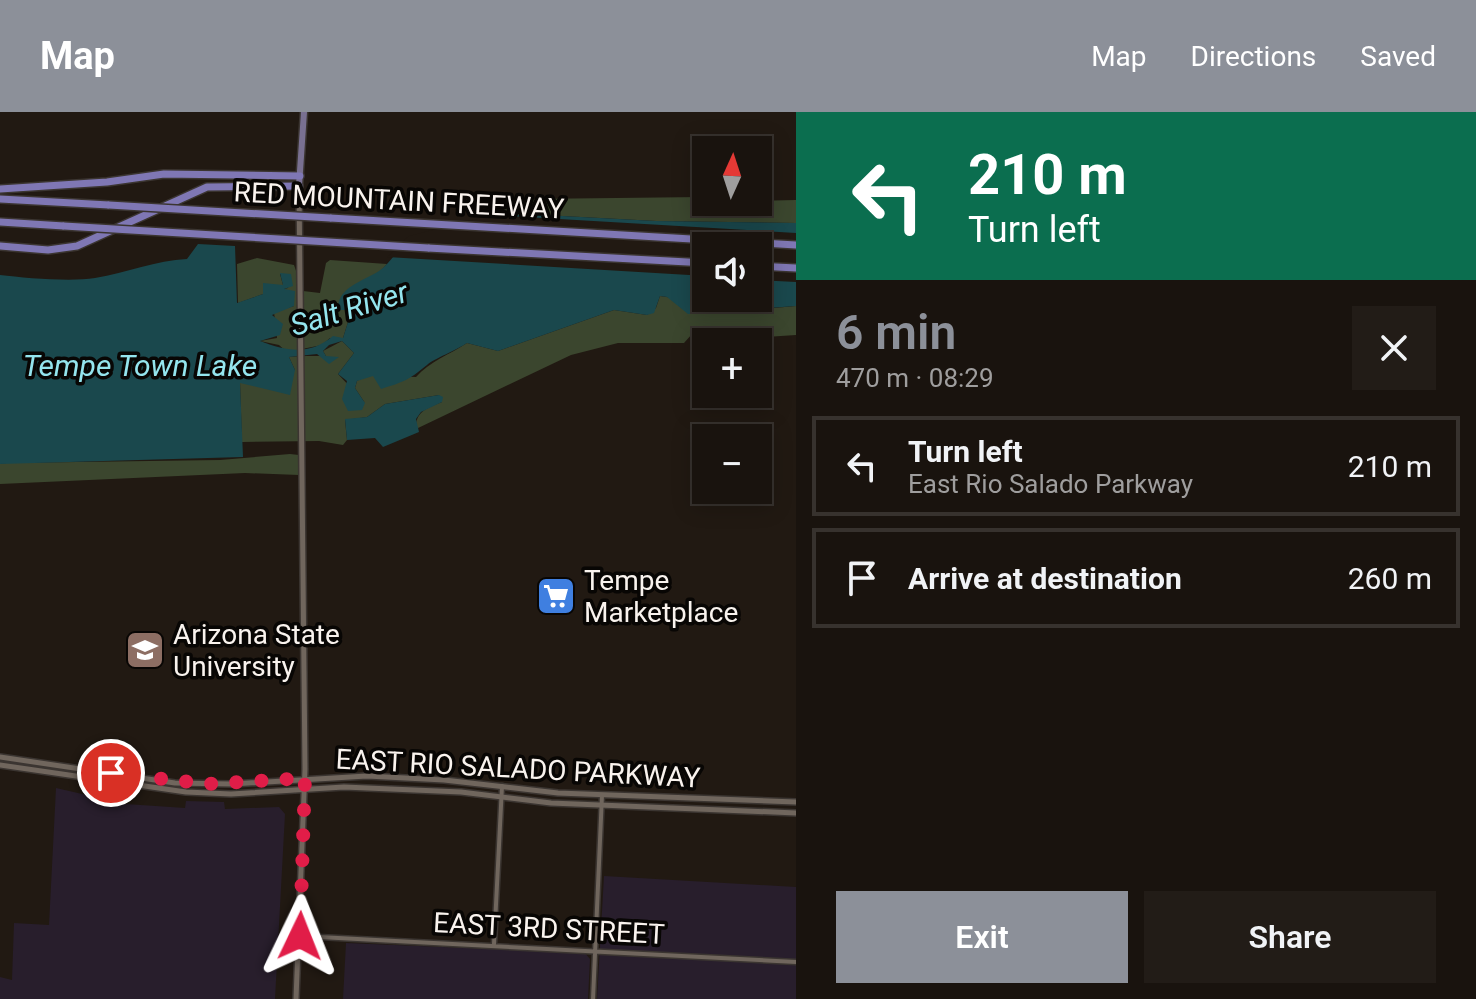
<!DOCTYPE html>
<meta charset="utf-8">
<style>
:root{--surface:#19130e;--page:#221c17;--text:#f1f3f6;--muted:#9f9e9e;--line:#37322e;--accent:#8c9099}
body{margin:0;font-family:Roboto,sans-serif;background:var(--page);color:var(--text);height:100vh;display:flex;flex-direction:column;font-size:30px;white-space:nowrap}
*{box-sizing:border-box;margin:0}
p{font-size:26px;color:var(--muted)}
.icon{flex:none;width:44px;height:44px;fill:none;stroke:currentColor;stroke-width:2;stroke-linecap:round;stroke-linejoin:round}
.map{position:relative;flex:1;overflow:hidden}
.side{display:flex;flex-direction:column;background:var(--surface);width:680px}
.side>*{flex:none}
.guide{background:#0b6e4f;color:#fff;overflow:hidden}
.needle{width:52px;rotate:3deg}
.tools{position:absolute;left:692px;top:24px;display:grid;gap:16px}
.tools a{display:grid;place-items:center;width:80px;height:80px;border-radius:0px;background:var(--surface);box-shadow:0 4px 20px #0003,0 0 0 2px var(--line);font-size:40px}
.pin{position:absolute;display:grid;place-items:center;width:68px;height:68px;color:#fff;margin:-34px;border:4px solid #fff;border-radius:50%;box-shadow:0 2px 8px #0007}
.me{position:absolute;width:88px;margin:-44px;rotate:2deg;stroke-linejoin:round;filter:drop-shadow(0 0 6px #0008)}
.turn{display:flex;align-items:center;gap:28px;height:168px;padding:0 40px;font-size:36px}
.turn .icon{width:104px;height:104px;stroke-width:2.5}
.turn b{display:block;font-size:56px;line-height:68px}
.round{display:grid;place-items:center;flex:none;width:84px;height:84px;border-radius:0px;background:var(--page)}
.summary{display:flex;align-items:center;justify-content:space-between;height:136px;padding:0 40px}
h1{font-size:48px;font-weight:600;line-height:60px;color:var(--accent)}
.action{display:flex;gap:16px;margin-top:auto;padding:16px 40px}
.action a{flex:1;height:92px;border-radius:0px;background:var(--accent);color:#fff;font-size:32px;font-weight:600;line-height:92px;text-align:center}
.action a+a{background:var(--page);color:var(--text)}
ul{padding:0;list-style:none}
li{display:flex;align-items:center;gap:24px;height:100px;margin:0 16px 12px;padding:0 24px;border:4px solid var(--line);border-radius:0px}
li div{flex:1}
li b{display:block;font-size:30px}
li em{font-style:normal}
header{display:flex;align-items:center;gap:48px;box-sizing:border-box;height:112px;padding:0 40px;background:var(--accent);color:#fff}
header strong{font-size:38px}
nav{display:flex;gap:44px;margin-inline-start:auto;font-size:28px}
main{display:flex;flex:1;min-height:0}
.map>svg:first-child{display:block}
.industrial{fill:#281e2c}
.green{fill:#3b462e}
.water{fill:#1a484d;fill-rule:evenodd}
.pier{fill:#211912}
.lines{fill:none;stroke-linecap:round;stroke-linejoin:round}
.minor-casing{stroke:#3b3531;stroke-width:7}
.secondary-casing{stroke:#3b3531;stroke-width:8}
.primary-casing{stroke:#3b3531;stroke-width:9}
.motorway-casing{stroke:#3b3531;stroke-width:10}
.minor{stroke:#70665d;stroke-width:4}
.secondary{stroke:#70665d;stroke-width:5}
.primary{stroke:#797091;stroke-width:6}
.motorway{stroke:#7f77b4;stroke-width:7}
.motorway-bridge-casing{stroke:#3b3531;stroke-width:10;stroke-linecap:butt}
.motorway-bridge{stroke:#7f77b4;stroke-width:7}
.route{stroke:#e11d48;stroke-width:14;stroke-dasharray:0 25.2}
.labels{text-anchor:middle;stroke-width:7;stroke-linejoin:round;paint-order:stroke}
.street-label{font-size:28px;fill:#f9f3ee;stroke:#080604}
.poi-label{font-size:28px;fill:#f9f3ee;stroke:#080604;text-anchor:start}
.water-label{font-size:30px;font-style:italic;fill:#94e5ee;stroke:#080604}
</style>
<header>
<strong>Map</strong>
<nav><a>Map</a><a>Directions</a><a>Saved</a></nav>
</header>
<main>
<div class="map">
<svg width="796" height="887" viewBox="0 0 796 887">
<rect width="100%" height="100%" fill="#211912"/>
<!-- industrial -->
<path class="industrial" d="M56,676L126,692L185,696L186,689L224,690L225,697L279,695L285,702L275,887H0V865L12,868L14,811L49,813Z
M604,764L796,775V887H597Z
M346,831L585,841L590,847L588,887H343Z"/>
<!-- green -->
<path class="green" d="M702,85H706V90L796,88V111L656,109L525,102L477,109L529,87Z
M257,146L294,153L303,179L320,181L326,151L330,148L387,152L346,197L349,207L343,226H330L322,233L287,240L279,233L260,229L277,226L274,200L294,194L284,177L288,176L291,163L280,162L283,173L265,176L263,182L238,191L237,152Z
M660,184L750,198L796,194V223L703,229L692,222L684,231H618L571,243L416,317C415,299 428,296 442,290L439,283L385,292L367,305L345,308L347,328L343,333L319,329L242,330L240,270L295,258L289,245C305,243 320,245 335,243L326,244L323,239L342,229L354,241L338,262L365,291L355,276L357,269L367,263L416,265C430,249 449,243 467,231L498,239L614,198L647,203L656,196Z
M290,342L299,343V363L245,361L0,372V352L6,351L220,348Z"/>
<!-- water -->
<path class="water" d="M525,102L656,109L796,111V194L688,202L667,185L660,184L654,201L647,203L614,198L498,239L467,231C457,238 433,247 427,253C407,269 406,269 381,277L373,264L357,269L355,276L365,291L362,298L348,299L342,287L347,269L338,262L354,241L342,229L329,233L323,239L326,244L339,245L329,252L317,242L289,245L295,258L290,283L240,271L243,345L0,352V163C25,166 71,170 95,166C127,161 156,148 187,147L198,132L235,134L237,191L263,182V171L283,173L280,161L291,162L293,174L284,177L295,179L294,194L272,203L283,212L280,223L260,229C286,239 309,244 333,224L343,226L349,207L346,198H338C337,175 362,170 379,159C391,151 398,135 410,128C433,114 498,106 525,102ZM706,134H758V186H706Z
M439,283L443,285L442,290L421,300L416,307L419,320L383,335L375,326L347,328L345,307L367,305L385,292Z"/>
<!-- pier -->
<path class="pier" d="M492,103L796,121V170L758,168V134H706V164L387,145L409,124Z"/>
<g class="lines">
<!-- minor casing -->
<g class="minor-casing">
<path id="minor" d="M300,824L796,850
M494,832L502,674
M593,887L602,683"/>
</g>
<!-- secondary casing -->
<g class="secondary-casing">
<path id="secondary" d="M0,645L175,671L232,672L367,664L444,668L558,681L796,690
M0,653L186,680L231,682L344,675L461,680L551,691L796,701
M296,887L305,657L299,74"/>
</g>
<!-- primary casing -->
<g class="primary-casing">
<path id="primary" d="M299,74L304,0"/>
</g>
<!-- motorway casing -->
<g class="motorway-casing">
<path id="motorway" d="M0,77L107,70L164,62L300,64
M0,87L109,93
M330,106L796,133
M0,110L64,114
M0,134L48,138L77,134L207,75L299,74
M428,136L706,151
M758,154L796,156"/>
</g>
<!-- minor -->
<use href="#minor" class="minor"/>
<!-- secondary -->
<use href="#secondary" class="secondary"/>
<!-- primary -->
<use href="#primary" class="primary"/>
<!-- motorway -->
<use href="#motorway" class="motorway"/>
<!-- motorway-bridge casing -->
<g class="motorway-bridge-casing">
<path id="motorway-bridge" d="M109,93L330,106
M64,114L428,136"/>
</g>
<!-- motorway-bridge -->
<use href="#motorway-bridge" class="motorway-bridge"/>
</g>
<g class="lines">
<!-- route -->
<path class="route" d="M111,661L208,672L305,666L300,824"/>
</g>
<!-- icons -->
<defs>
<g id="supermarket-square" transform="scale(2)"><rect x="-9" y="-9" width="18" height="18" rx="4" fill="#3f7fe0" stroke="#080604"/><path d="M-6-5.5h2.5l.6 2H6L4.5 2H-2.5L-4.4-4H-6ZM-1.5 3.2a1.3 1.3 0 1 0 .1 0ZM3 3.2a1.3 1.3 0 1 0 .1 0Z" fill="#fff"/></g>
<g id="university-square" transform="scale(2)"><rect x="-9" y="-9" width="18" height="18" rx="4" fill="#8d6e63" stroke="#080604"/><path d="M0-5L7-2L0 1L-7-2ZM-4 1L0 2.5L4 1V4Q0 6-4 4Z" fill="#fff"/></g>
</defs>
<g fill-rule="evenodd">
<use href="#supermarket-square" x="556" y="484"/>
<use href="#university-square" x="145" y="538"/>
</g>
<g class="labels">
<!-- street labels -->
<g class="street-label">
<text transform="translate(399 88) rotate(3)" y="10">RED MOUNTAIN FREEWAY</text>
<text transform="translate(518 656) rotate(3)" y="10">EAST RIO SALADO PARKWAY</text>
<text transform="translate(549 816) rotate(3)" y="10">EAST 3RD STREET</text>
</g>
<!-- poi labels -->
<g class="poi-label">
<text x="584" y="478">Tempe<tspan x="584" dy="32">Marketplace</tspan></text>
<text x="173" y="532">Arizona State<tspan x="173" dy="32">University</tspan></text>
</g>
<!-- water labels -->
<g class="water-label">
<text transform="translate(349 197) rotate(-17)" y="10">Salt River</text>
<text x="140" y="264">Tempe Town Lake</text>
</g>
</g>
</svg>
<div class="tools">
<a><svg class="needle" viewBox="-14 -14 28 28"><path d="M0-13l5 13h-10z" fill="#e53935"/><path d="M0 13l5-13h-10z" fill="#9f9e9e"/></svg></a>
<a><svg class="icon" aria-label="sound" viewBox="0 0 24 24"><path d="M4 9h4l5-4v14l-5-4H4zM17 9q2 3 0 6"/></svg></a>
<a>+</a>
<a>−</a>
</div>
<div class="pin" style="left:111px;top:661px;background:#d93025"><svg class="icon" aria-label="arrive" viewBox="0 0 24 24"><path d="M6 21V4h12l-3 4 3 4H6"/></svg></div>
<svg class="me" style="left:300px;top:824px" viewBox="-20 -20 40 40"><path d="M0-17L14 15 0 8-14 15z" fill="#e11d48" stroke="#fff" stroke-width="4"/></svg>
</div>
<section class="side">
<div class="guide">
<div class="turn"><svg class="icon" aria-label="left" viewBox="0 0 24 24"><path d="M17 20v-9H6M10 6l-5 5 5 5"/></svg><div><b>210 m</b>Turn left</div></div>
</div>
<div class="summary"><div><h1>6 min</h1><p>470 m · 08:29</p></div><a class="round"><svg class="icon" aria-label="close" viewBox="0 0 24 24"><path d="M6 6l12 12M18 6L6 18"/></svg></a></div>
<ul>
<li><svg class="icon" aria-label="left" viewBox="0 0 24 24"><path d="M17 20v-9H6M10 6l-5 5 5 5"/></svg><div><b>Turn left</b><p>East Rio Salado Parkway</p></div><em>210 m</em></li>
<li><svg class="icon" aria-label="arrive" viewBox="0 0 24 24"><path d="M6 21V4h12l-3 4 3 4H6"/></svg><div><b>Arrive at destination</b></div><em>260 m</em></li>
</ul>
<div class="action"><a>Exit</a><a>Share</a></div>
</section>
</main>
